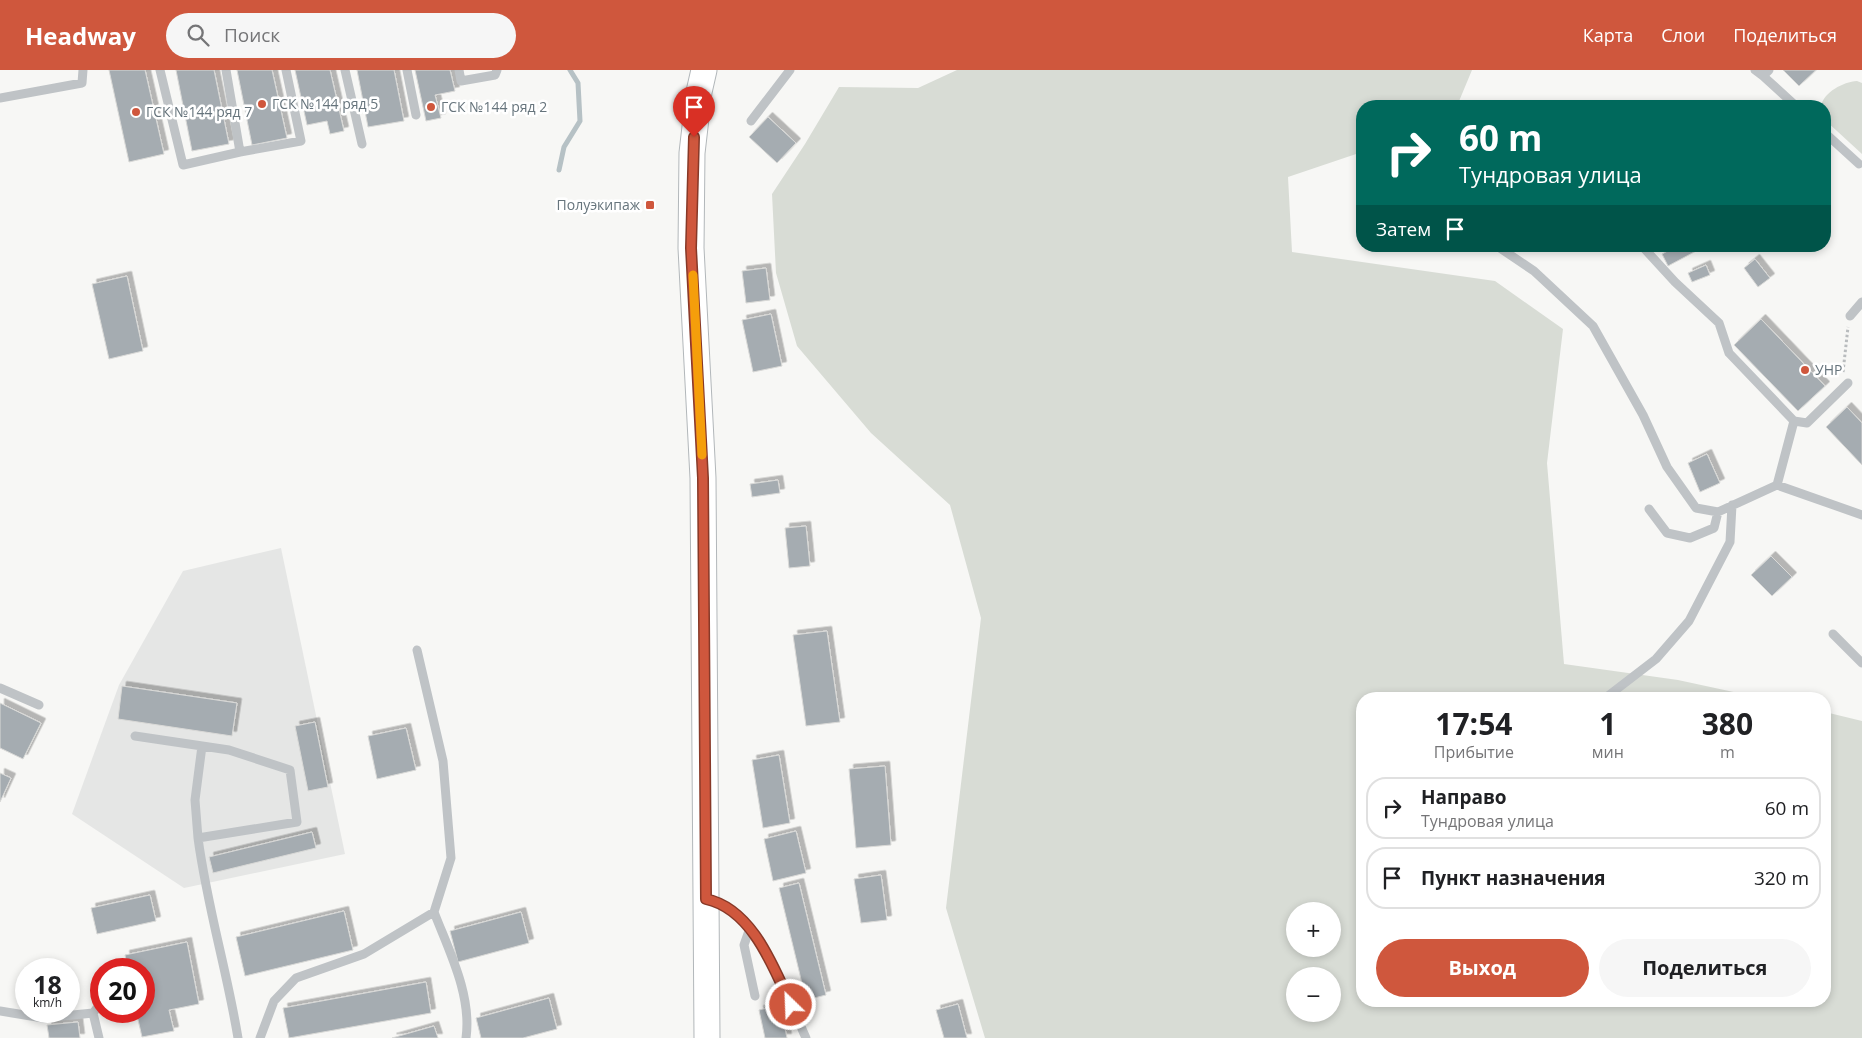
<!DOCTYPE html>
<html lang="ru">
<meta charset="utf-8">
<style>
:root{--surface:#fff;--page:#f6f6f6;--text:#202124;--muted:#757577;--line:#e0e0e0;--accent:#cf573d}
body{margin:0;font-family:"Open Sans",sans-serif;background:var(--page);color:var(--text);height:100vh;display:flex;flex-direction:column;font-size:19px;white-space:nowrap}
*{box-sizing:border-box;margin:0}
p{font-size:16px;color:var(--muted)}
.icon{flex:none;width:28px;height:28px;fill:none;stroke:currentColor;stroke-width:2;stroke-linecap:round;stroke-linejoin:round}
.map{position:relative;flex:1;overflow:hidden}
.panel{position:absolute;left:1356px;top:622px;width:475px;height:315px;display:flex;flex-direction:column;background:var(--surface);border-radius:20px;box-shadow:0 2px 8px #0003}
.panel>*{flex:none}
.top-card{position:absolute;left:1356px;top:30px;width:475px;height:152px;border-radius:20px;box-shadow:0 2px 8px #0003;background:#00695c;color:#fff;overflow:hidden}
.buttons{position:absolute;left:1286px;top:832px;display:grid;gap:10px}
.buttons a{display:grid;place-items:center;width:55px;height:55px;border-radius:50%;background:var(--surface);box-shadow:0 2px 8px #0003;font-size:25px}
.speed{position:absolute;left:15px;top:888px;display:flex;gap:10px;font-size:25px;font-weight:700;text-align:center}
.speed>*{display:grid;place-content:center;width:65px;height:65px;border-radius:50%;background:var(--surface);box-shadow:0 2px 8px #0003;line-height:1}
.speed small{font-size:12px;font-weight:400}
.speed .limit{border:8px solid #d22;background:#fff;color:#111}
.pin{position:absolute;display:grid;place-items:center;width:42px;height:42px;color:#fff;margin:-51px -21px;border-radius:50% 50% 50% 0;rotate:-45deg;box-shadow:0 0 5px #0007}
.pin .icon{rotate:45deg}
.me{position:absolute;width:55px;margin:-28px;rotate:336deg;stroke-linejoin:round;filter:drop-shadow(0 0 4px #0008)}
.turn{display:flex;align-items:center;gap:18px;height:105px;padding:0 20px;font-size:22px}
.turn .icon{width:65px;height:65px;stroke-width:2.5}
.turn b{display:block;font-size:35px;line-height:42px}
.then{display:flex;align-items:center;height:48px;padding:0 20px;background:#0003;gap:10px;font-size:19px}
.eta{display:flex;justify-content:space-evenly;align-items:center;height:85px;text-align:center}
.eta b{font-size:30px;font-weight:700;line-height:35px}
.primary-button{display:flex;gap:10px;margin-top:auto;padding:10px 20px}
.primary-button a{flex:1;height:58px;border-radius:30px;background:var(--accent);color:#fff;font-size:20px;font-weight:700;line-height:58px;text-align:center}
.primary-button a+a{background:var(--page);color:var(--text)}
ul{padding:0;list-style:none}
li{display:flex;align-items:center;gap:15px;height:62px;margin:0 10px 8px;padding:0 10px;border:2px solid var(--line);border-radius:20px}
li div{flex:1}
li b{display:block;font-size:19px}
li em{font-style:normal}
header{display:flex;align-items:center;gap:30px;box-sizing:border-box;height:70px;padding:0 25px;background:var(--accent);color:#fff}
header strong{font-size:24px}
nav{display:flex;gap:28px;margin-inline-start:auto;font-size:18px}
.search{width:350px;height:45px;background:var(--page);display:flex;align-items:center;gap:12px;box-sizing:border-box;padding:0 18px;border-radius:28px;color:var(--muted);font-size:19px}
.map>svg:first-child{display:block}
.built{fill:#e5e6e5}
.green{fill:#d8dcd5;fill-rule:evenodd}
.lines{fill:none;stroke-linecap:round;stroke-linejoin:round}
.stream{stroke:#b6c1c5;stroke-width:5}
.building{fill:#a5acb1;stroke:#d9d9d7;filter:url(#shadow)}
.secondary-casing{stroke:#b2b7ba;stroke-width:27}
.path{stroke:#b9bcbe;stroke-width:3;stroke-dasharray:2.5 2.5;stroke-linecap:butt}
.service{stroke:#bfc3c6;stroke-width:9}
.secondary{stroke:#fff;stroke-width:25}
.route-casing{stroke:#873928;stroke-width:12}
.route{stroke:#cf573d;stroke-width:9}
.slow{stroke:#f59e0b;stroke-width:9}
.poi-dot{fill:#cf573d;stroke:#fff;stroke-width:2}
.labels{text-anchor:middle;stroke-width:5;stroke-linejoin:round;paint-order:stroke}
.poi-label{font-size:14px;fill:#66747c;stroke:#fff;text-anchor:start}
</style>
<header>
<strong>Headway</strong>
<div class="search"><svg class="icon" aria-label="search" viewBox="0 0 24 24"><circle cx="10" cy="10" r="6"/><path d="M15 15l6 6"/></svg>Поиск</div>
<nav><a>Карта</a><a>Слои</a><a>Поделиться</a></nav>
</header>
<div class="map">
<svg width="1862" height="968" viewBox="0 0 1862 968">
<defs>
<filter id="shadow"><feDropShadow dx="4.5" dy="-4.5" stdDeviation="0" flood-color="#0004"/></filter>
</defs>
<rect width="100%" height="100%" fill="#f7f7f5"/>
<!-- built -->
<path class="built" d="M281,478L345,784L184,818L72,744L119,615L183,501Z"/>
<!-- green -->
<path class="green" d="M957,0H1472L1457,36H1362V82L1288,107L1292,182L1495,211L1563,259L1547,393L1564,594L1678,610L1766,629H1362V931H1825V642L1862,651V968H985L946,838L981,548L950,435L871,363L797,276L776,203L772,124L805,74L839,17L918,18ZM1295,841H1332V879H1295ZM1295,906H1332V944H1295Z
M1857,11L1862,13V84L1825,50V36H1821C1824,22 1843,12 1857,11Z"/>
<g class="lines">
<!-- stream -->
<path class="stream" d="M559,100L564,77L580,51L578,13L570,0"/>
</g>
<!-- building -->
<path class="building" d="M109,0H145L164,84L129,92Z
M176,0H214L229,74L192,81Z
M237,0H272L287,68L252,75Z
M295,0H330L344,61L330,64L327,51L307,55Z
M357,0H394L404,51L368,57Z
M415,0H450L455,21L435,25L441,48L426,51Z
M1783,0H1816L1799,16Z
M768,47L796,73L777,93L749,67Z
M1677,176H1696L1698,180L1668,196L1662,184Z
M1755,189L1770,208L1758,217L1744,198Z
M1706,195L1710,205L1692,212L1688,203Z
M766,198L770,230L746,233L742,201Z
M127,206L143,281L109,289L92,214Z
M771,244L782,296L753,302L742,250Z
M1761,249L1825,316L1798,341L1734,275Z
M1847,337L1862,353V395L1826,357Z
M1707,384L1720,413L1700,422L1688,393Z
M778,410L780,423L752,427L750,414Z
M806,456L810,496L789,498L785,458Z
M1771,486L1792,507L1772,526L1751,505Z
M827,561L840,652L806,656L793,565Z
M122,616L237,633L232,666L118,649Z
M0,633L41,653L23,689L0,678Z
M315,652L328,717L308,721L295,656Z
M406,658L416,700L377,709L368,666Z
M779,685L790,753L763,758L752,690Z
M885,696L891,775L856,778L849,699Z
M0,703L11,708L0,732Z
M796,761L806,803L773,811L764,769Z
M312,762L316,778L213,803L209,787Z
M881,805L887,850L861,853L854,809Z
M799,813L826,925L806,930L779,818Z
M150,825L156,851L97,864L91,838Z
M344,841L353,880L245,906L236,867Z
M521,842L529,873L458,892L450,861Z
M187,872L199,934L169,940L174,961L142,967L136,941H144V899H128L125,885Z
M426,912L431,943L289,968L283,938Z
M549,928L557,959L523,968H481L476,948Z
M958,934L967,968H944L936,940Z
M780,935L787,968H765L759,940Z
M78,952L80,968H49L47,955Z
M434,956L438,968H392Z"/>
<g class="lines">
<!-- secondary casing -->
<g class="secondary-casing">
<path id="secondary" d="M704,0L699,22L692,83L691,178L703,408L707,968"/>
</g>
<!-- path -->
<path class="path" d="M1843,302L1848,257"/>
<!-- service -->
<path class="service" d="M160,0L183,95L240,82L226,0
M345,0L362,74
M407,0L416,45
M459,0L461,11L495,5L497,0
M1755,0L1763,6
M1769,0L1763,6L1796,36
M0,28L82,13L83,0
M751,51L790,0
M1825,63L1859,94
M240,82L301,71L286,0
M1497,176L1534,201L1593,256L1643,345L1667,397L1696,438L1718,442L1777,415L1862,445
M1642,176L1675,212L1719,253L1729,283L1794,351L1807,353L1848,313
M1850,246L1862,232
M1777,415L1794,351
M1649,439L1667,463L1690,468L1714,458L1718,442
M1833,564L1862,593
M0,618L39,635
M1604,629L1656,589L1689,551L1730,472L1732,435
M135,666L229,680L290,700L297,752L198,768C207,836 227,901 238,968
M198,768L195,730L202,676
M707,829C759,841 786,924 806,968
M434,842C449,881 472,925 466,968
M750,858L744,875L755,926
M115,895L116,899
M0,941L43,948L93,943
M99,968L93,943L101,933
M260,968L274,931L296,908L364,884L434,842L451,788L443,691L417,580"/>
<!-- secondary -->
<use href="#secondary" class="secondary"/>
</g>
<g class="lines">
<!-- route casing -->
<g class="route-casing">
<path id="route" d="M694,67L691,178L703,408L706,829C752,839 773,896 791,935"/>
</g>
<!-- route -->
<use href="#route" class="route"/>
<!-- slow -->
<path class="slow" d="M693,205L702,385"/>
</g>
<!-- markers -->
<g class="poi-dot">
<circle cx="262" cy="34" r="5"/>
<circle cx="431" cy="37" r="5"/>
<circle cx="136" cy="42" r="5"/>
<rect x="645" y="130" width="10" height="10" rx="2.5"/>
<circle cx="1805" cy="300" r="5"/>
</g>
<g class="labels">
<!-- poi labels -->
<g class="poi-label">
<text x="272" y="39">ГСК №144 ряд 5</text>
<text x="441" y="42">ГСК №144 ряд 2</text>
<text x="146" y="47">ГСК №144 ряд 7</text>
<text x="640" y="140" text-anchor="end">Полуэкипаж</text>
<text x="1815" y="305">УНР</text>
</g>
</g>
</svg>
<div class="buttons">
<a>+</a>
<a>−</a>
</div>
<div class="speed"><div>18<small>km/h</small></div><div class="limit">20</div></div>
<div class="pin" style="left:694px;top:67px;background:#d93025"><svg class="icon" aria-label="arrive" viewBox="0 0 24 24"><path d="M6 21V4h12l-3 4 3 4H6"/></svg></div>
<svg class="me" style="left:791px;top:935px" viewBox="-20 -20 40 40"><circle r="17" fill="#cf573d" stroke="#fff" stroke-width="3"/><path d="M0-11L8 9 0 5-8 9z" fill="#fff"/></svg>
<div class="top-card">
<div class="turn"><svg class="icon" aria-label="right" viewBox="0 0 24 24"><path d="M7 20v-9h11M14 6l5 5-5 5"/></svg><div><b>60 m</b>Тундровая улица</div></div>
<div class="then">Затем<svg class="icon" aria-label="arrive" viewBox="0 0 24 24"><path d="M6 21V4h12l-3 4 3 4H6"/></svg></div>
</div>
<section class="panel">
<div class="eta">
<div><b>17:54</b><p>Прибытие</p></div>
<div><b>1</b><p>мин</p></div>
<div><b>380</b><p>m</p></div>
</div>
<ul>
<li><svg class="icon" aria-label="right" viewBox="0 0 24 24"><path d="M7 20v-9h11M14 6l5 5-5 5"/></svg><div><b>Направо</b><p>Тундровая улица</p></div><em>60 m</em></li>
<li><svg class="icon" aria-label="arrive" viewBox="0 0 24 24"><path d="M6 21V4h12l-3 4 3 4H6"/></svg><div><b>Пункт назначения</b></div><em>320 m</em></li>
</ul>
<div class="primary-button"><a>Выход</a><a>Поделиться</a></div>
</section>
</div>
